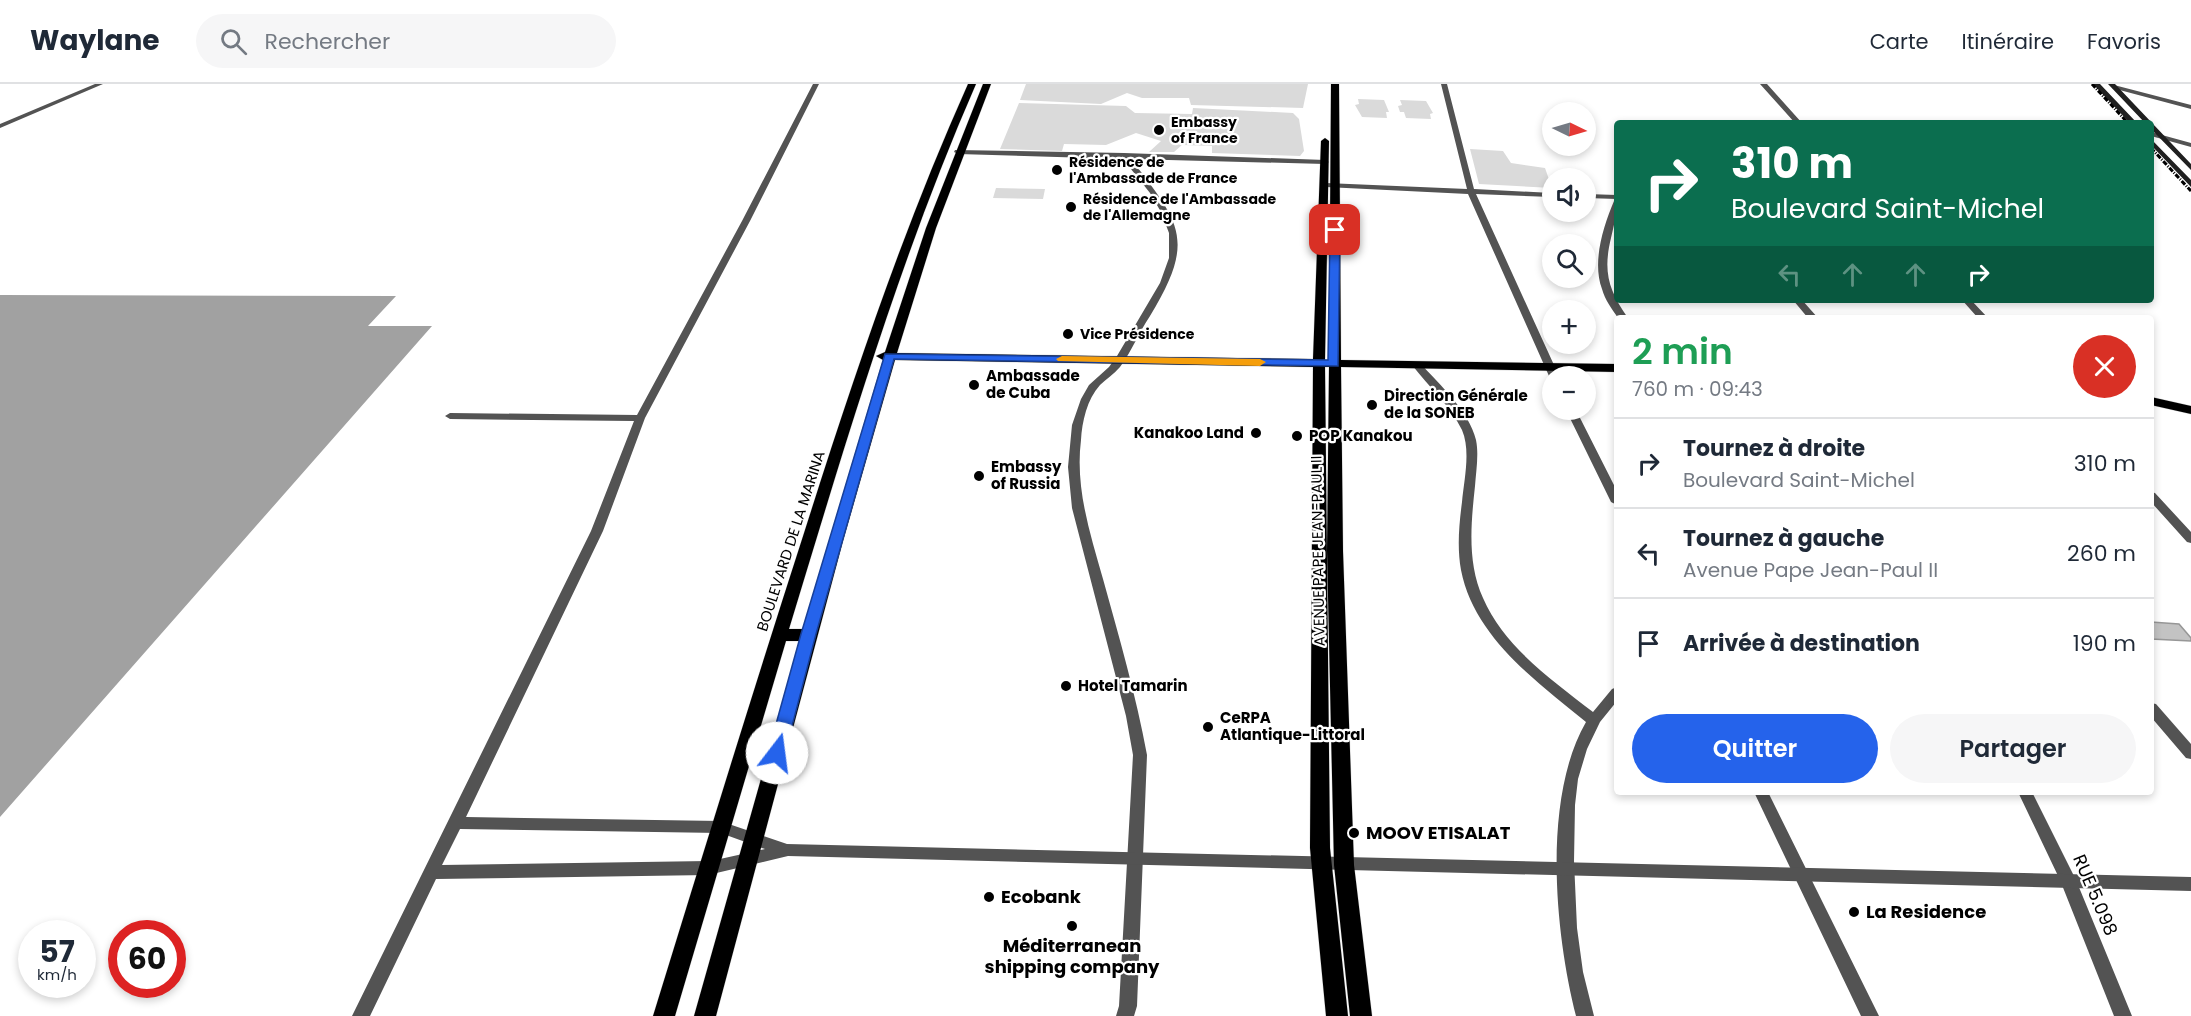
<!DOCTYPE html>
<html lang="fr">
<meta charset="utf-8">
<style>
:root{--surface:#fff;--page:#f6f6f7;--text:#1f2937;--muted:#747a83;--line:#e0e1e3;--accent:#2563eb}
body{margin:0;font-family:Poppins,sans-serif;background:var(--page);color:var(--text);height:100vh;display:flex;flex-direction:column;font-size:22px;white-space:nowrap}
*{box-sizing:border-box;margin:0}
p{font-size:20px;color:var(--muted)}
.icon{flex:none;width:33px;height:33px;fill:none;stroke:currentColor;stroke-width:2;stroke-linecap:round;stroke-linejoin:round}
.map{position:relative;flex:1;overflow:hidden}
.drawer{position:absolute;left:1614px;top:231px;width:540px;height:480px;display:flex;flex-direction:column;background:var(--surface);border-radius:6px;box-shadow:0 3px 9px #0003}
.drawer>*{flex:none}
.guide{position:absolute;left:1614px;top:36px;width:540px;height:183px;border-radius:6px;box-shadow:0 3px 9px #0003;background:#0b6e4f;color:#fff;overflow:hidden}
.needle{width:39px;rotate:95deg}
.fabs{position:absolute;left:1542px;top:18px;display:grid;gap:12px}
.fabs a{display:grid;place-items:center;width:54px;height:54px;border-radius:50%;background:var(--surface);box-shadow:0 3px 9px #0003;font-size:30px}
.speed{position:absolute;left:18px;top:836px;display:flex;gap:12px;font-size:30px;font-weight:700;text-align:center}
.speed>*{display:grid;place-content:center;width:78px;height:78px;border-radius:50%;background:var(--surface);box-shadow:0 3px 9px #0003;line-height:1}
.speed small{font-size:15px;font-weight:400}
.speed .limit{border:9px solid #d22;background:#fff;color:#111}
.pin{position:absolute;display:grid;place-items:center;width:51px;height:51px;color:#fff;margin:-26px;border-radius:12px;box-shadow:0 3px 9px #0006}
.me{position:absolute;width:66px;margin:-33px;rotate:15deg;stroke-linejoin:round;filter:drop-shadow(0 0 4px #0008)}
.turn{display:flex;align-items:center;gap:21px;height:126px;padding:0 18px;font-size:27px}
.turn .icon{width:78px;height:78px;stroke-width:2.5}
.turn b{display:block;font-size:42px;line-height:51px}
.lanes{display:flex;align-items:center;height:57px;padding:0 18px;background:#0003;justify-content:center;gap:30px;direction:ltr}
.lanes .off{opacity:.35}
.round{display:grid;place-items:center;flex:none;width:63px;height:63px;border-radius:32px;background:var(--page)}
.overview{display:flex;align-items:center;justify-content:space-between;height:102px;padding:0 18px}
h1{font-size:36px;font-weight:600;line-height:45px;color:#1e9e55}
.button{display:flex;gap:12px;margin-top:auto;padding:12px 18px}
.button a{flex:1;height:69px;border-radius:36px;background:var(--accent);color:#fff;font-size:24px;font-weight:600;line-height:69px;text-align:center}
.button a+a{background:var(--page);color:var(--text)}
ul{padding:0;list-style:none}
li{display:flex;align-items:center;gap:18px;height:90px;padding:0 18px;border-top:2px solid var(--line)}
li div{flex:1}
li b{display:block;font-size:22px}
li em{font-style:normal}
header{display:flex;align-items:center;gap:36px;box-sizing:border-box;height:84px;padding:0 30px;background:var(--surface);border-bottom:2px solid var(--line)}
header strong{font-size:28px}
nav{display:flex;gap:33px;margin-inline-start:auto;font-size:21px}
.search{width:420px;height:54px;background:var(--page);display:flex;align-items:center;gap:15px;box-sizing:border-box;padding:0 21px;border-radius:33px;color:var(--muted);font-size:22px}
.map>svg:first-child{display:block}
.green{fill:#dadada}
.water{fill:#a1a1a1}
.building{fill:#c3c3c3;stroke:#979797;stroke-width:1.5}
.lines{fill:none;stroke-linecap:round;stroke-linejoin:round}
.primary-casing{stroke:#dbdbdb;stroke-width:1}
.minor{fill:#535353;fill-rule:evenodd}
.tertiary{fill:#535353;fill-rule:evenodd}
.secondary{fill:#202020;fill-rule:evenodd}
.primary{fill:#000;fill-rule:evenodd}
.rail{stroke:#000;stroke-width:3;stroke-dasharray:5 1.5 1 1.5;stroke-linecap:butt}
.route{fill:#2563eb;stroke:#184099;stroke-width:1.5}
.slow{fill:#f59e0b}
.poi-dot{fill:#000;stroke:#fff;stroke-width:2}
.labels{text-anchor:middle;stroke-width:4.5;stroke-linejoin:round;paint-order:stroke}
.far-poi-label{font-size:14px;font-weight:bold;fill:#000;stroke:#fff;text-anchor:start}
.poi-label{font-size:15px;font-weight:bold;fill:#000;stroke:#fff;text-anchor:start}
.street-label{font-size:15px;fill:#000;stroke:#fff}
.near-poi-label{font-size:18px;font-weight:bold;fill:#000;stroke:#fff;text-anchor:start}
.near-street-label{font-size:18px;fill:#000;stroke:#fff}
</style>
<header>
<strong>Waylane</strong>
<div class="search"><svg class="icon" aria-label="search" viewBox="0 0 24 24"><circle cx="10" cy="10" r="6"/><path d="M15 15l6 6"/></svg>Rechercher</div>
<nav><a>Carte</a><a>Itinéraire</a><a>Favoris</a></nav>
</header>
<div class="map">
<svg width="2191" height="932" viewBox="0 0 2191 932">
<rect width="100%" height="100%" fill="#fff"/>
<!-- green -->
<path class="green" d="M1026,0H1308L1303,24L1191,21L1189,14H1142L1127,9L1101,20L1020,16Z
M1358,15L1384,16L1389,28H1386L1387,34L1362,33L1355,21L1359,20Z
M1400,16L1426,17L1433,29L1430,30L1431,35L1406,34L1404,28H1400L1398,22L1402,21Z
M1019,19L1126,22L1135,29L1192,30L1193,24L1293,29L1299,35L1304,67L1300,72L1212,69V62L1182,61L1174,68H1149L1161,57L1136,49L1106,61L1064,60L1062,67L1000,65Z
M1470,65L1503,67L1511,79L1545,84L1552,104L1479,100Z
M996,104L1045,105L1043,115L993,114Z"/>
<!-- water -->
<path class="water" d="M0,211L396,212L368,242H432L0,733Z"/>
<!-- building -->
<path class="building" d="M2151,538L2179,540L2191,554V557L2151,555Z"/>
<g class="lines">
<!-- primary casing -->
<g class="primary-casing">
<path id="primary" d="M968,0H976C899,176 845,361 789,545H803L883,276L876,272L885,268L926,144L983,0H991L936,144L897,269L1313,275L1321,57L1325,54L1329,57L1325,276H1329L1331,0H1339L1341,276L1617,280V288L1341,283L1343,467L1354,781L1372,932H1350L1334,781L1327,467L1329,283H1325L1330,764L1348,932H1326L1310,764L1313,283L895,276L843,457L716,932H694L800,557H786L675,932H653C703,770 753,607 805,446C853,295 903,145 968,0Z
M2151,313L2191,322V330L2151,321Z"/>
</g>
<!-- minor -->
<path class="minor" d="M95,0H103L0,44V40Z
M813,0H819L750,137L645,334L603,447L466,733L720,737L725,739L728,743L725,747L720,749L460,745L442,781L708,777L714,779L716,784L714,789L708,791L436,795L370,932H352L591,447L634,337L450,335L445,332L450,329L637,331L742,137Z
M1441,0H1447L1474,105L1552,109V113L1476,110L1559,292H1552V295L1549,292L1468,110L1326,103L1322,101L1326,99L1467,105Z
M2114,1L2191,21V25L2112,4V2Z
M2151,48L2191,59V63L2151,52Z
M955,66L1124,69L1325,76L1329,78L1325,80L1131,75C1181,140 1196,156 1150,232C1139,248 1132,267 1120,283C1114,290 1106,295 1100,301C1087,315 1082,338 1081,356C1075,404 1090,449 1103,495C1119,553 1136,611 1147,671L1137,922L1134,932H1116L1119,922L1133,671L1126,632L1072,424L1068,383L1072,341L1081,315L1089,301L1109,283L1117,272L1160,199L1169,174V149L1161,128L1150,109L1123,75L958,70L954,68Z
M1586,110L1617,111V115L1586,114Z
M1614,117H1617C1617,130 1614,141 1611,154C1603,187 1608,206 1628,234H1618C1612,225 1605,216 1602,205C1592,178 1603,143 1614,117Z
M1793,216H1802L1818,234H1808Z
M1417,278L1420,279C1440,301 1469,327 1476,356C1479,370 1476,388 1475,402C1471,439 1467,479 1483,514C1504,563 1552,596 1593,628L1612,605L1617,603V617L1600,638L1587,665L1578,695L1575,721L1574,777L1577,844L1583,888L1594,932H1576C1555,850 1542,714 1586,638C1537,598 1474,553 1461,486C1457,464 1459,441 1462,418C1464,396 1471,367 1462,346C1450,321 1429,303 1412,281Z
M1566,326H1576L1617,407V421L1611,418Z
M2151,619L2156,620L2191,660V675L2186,674L2151,633Z
M1754,708H1768L1879,932H1861Z
M2018,708H2032L2076,796L2132,932H2114L2060,796Z"/>
<!-- tertiary -->
<path class="tertiary" d="M1760,0H1767L1802,39H1795Z
M1962,216H1971L1988,234H1978Z
M2151,408L2155,409L2191,448V459L2187,458L2151,418Z
M720,737L787,760L2191,793V807L788,772L708,791L702,789L700,784L702,779L765,765L715,747L712,743L715,739Z"/>
<!-- secondary -->
<path class="secondary" d="M2093,0H2100L2137,39H2130Z
M2108,0H2115L2191,80V86L2151,45V39H2145Z
M2151,55L2191,96V103L2151,61Z"/>
<!-- primary -->
<use href="#primary" class="primary"/>
<!-- rail -->
<path class="rail" d="M2092,0L2128,39
M2151,64L2191,107"/>
</g>
<!-- route -->
<path class="route" d="M1335,143L1340,146L1338,282L894,275L816,550L785,669L783,674L777,675L771,674L768,669L801,550L885,270L1328,276L1330,146Z"/>
<!-- slow -->
<path class="slow" d="M1062,272L1260,275L1266,278L1260,282L1058,277L1056,275Z"/>
<!-- markers -->
<g class="poi-dot">
<circle cx="1159" cy="46" r="6"/>
<circle cx="1057" cy="86" r="6"/>
<circle cx="1071" cy="123" r="6"/>
<circle cx="1068" cy="250" r="6"/>
<circle cx="974" cy="301" r="6"/>
<circle cx="1372" cy="321" r="6"/>
<circle cx="1256" cy="349" r="6"/>
<circle cx="1297" cy="352" r="6"/>
<circle cx="979" cy="392" r="6"/>
<circle cx="1066" cy="602" r="6"/>
<circle cx="1208" cy="643" r="6"/>
<circle cx="1354" cy="749" r="6"/>
<circle cx="989" cy="813" r="6"/>
<circle cx="1854" cy="828" r="6"/>
<circle cx="1072" cy="842" r="6"/>
</g>
<g class="labels">
<!-- far-poi labels -->
<g class="far-poi-label">
<text x="1171" y="43">Embassy<tspan x="1171" dy="16">of France</tspan></text>
<text x="1069" y="83">Résidence de<tspan x="1069" dy="16">l'Ambassade de France</tspan></text>
<text x="1083" y="120">Résidence de l'Ambassade<tspan x="1083" dy="16">de l'Allemagne</tspan></text>
<text x="1080" y="255">Vice Présidence</text>
</g>
<!-- poi labels -->
<g class="poi-label">
<text x="986" y="297">Ambassade<tspan x="986" dy="17">de Cuba</tspan></text>
<text x="1384" y="317">Direction Générale<tspan x="1384" dy="17">de la SONEB</tspan></text>
<text x="1244" y="354" text-anchor="end">Kanakoo Land</text>
<text x="1309" y="357">POP Kanakou</text>
<text x="991" y="388">Embassy<tspan x="991" dy="17">of Russia</tspan></text>
<text x="1078" y="607">Hotel Tamarin</text>
<text x="1220" y="639">CeRPA<tspan x="1220" dy="17">Atlantique-Littoral</tspan></text>
</g>
<!-- street labels -->
<g class="street-label">
<text transform="translate(791 457) rotate(-72)" y="5">BOULEVARD DE LA MARINA</text>
<text transform="translate(1318 467) rotate(-91)" y="5">AVENUE PAPE JEAN-PAUL II</text>
</g>
<!-- near-poi labels -->
<g class="near-poi-label">
<text x="1366" y="755">MOOV ETISALAT</text>
<text x="1001" y="819">Ecobank</text>
<text x="1866" y="834">La Residence</text>
<text x="1072" y="868" text-anchor="middle">Méditerranean<tspan x="1072" dy="21">shipping company</tspan></text>
</g>
<!-- near-street labels -->
<g class="near-street-label">
<text transform="translate(2095 811) rotate(67)" y="6">RUE 5.098</text>
</g>
</g>
</svg>
<div class="fabs">
<a><svg class="needle" viewBox="-14 -14 28 28"><path d="M0-13l5 13h-10z" fill="#e53935"/><path d="M0 13l5-13h-10z" fill="#747a83"/></svg></a>
<a><svg class="icon" aria-label="sound" viewBox="0 0 24 24"><path d="M4 9h4l5-4v14l-5-4H4zM17 9q2 3 0 6"/></svg></a>
<a><svg class="icon" aria-label="search" viewBox="0 0 24 24"><circle cx="10" cy="10" r="6"/><path d="M15 15l6 6"/></svg></a>
<a>+</a>
<a>−</a>
</div>
<div class="speed"><div>57<small>km/h</small></div><div class="limit">60</div></div>
<div class="pin" style="left:1335px;top:146px;background:#d93025"><svg class="icon" aria-label="arrive" viewBox="0 0 24 24"><path d="M6 21V4h12l-3 4 3 4H6"/></svg></div>
<svg class="me" style="left:777px;top:669px" viewBox="-20 -20 40 40"><circle r="19" fill="#fff"/><path d="M0-13L10 11 0 6-10 11z" fill="#2563eb"/></svg>
<div class="guide">
<div class="turn"><svg class="icon" aria-label="right" viewBox="0 0 24 24"><path d="M7 20v-9h11M14 6l5 5-5 5"/></svg><div><b>310 m</b>Boulevard Saint-Michel</div></div>
<div class="lanes"><svg class="icon off" aria-label="left" viewBox="0 0 24 24"><path d="M17 20v-9H6M10 6l-5 5 5 5"/></svg><svg class="icon off" aria-label="ahead" viewBox="0 0 24 24"><path d="M12 20V5M6 11l6-6 6 6"/></svg><svg class="icon off" aria-label="ahead" viewBox="0 0 24 24"><path d="M12 20V5M6 11l6-6 6 6"/></svg><svg class="icon" aria-label="right" viewBox="0 0 24 24"><path d="M7 20v-9h11M14 6l5 5-5 5"/></svg></div>
</div>
<section class="drawer">
<div class="overview"><div><h1>2 min</h1><p>760 m · 09:43</p></div><a class="round" style="background:#d93025;color:#fff"><svg class="icon" aria-label="close" viewBox="0 0 24 24"><path d="M6 6l12 12M18 6L6 18"/></svg></a></div>
<ul>
<li><svg class="icon" aria-label="right" viewBox="0 0 24 24"><path d="M7 20v-9h11M14 6l5 5-5 5"/></svg><div><b>Tournez à droite</b><p>Boulevard Saint-Michel</p></div><em>310 m</em></li>
<li><svg class="icon" aria-label="left" viewBox="0 0 24 24"><path d="M17 20v-9H6M10 6l-5 5 5 5"/></svg><div><b>Tournez à gauche</b><p>Avenue Pape Jean-Paul II</p></div><em>260 m</em></li>
<li><svg class="icon" aria-label="arrive" viewBox="0 0 24 24"><path d="M6 21V4h12l-3 4 3 4H6"/></svg><div><b>Arrivée à destination</b></div><em>190 m</em></li>
</ul>
<div class="button"><a>Quitter</a><a>Partager</a></div>
</section>
</div>
